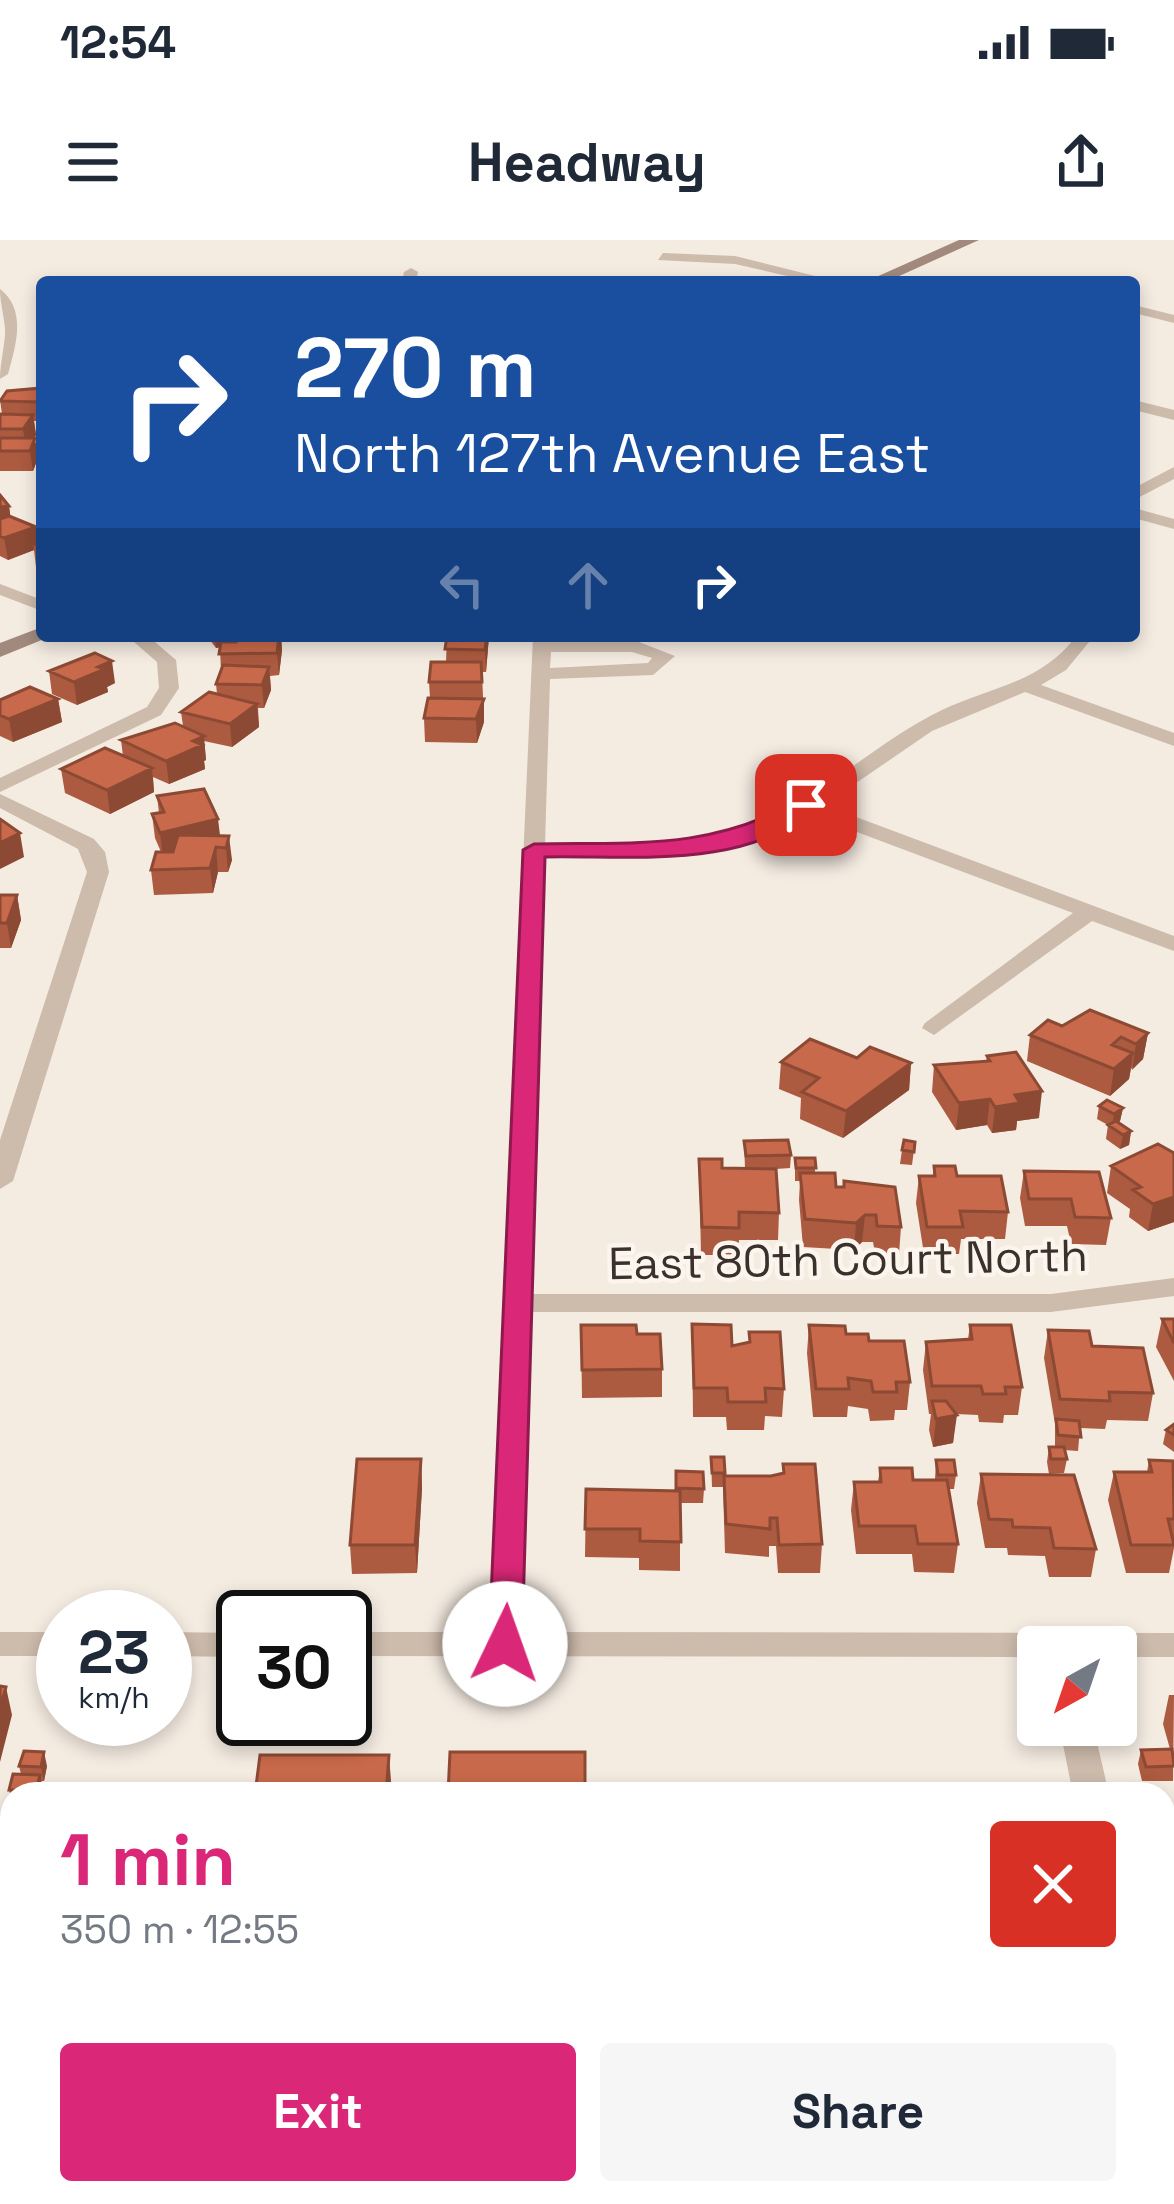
<!DOCTYPE html>
<meta charset="utf-8">
<style>
:root{--surface:#fff;--page:#f6f6f7;--text:#1f2937;--muted:#747a83;--accent:#db2777}
body{margin:0;font-family:"Space Grotesk",sans-serif;background:var(--page);color:var(--text);height:100vh;display:flex;flex-direction:column;font-size:45px;white-space:nowrap}
*{box-sizing:border-box;margin:0}
p{font-size:39px;color:var(--muted)}
.icon{flex:none;width:66px;height:66px;fill:none;stroke:currentColor;stroke-width:2;stroke-linecap:round;stroke-linejoin:round}
.map{position:relative;flex:1;overflow:hidden}
.panel{position:absolute;left:0px;top:1542px;width:1176px;height:423px;display:flex;flex-direction:column;background:var(--surface);border-radius:36px 36px 0 0;box-shadow:0 6px 18px #0003}
.panel>*{flex:none}
.guide{position:absolute;left:36px;top:36px;width:1104px;height:366px;border-radius:12px;box-shadow:0 6px 18px #0003;background:#1a4fa0;color:#fff;overflow:hidden}
.needle{width:78px;rotate:220deg}
.tools{position:absolute;left:1017px;top:1386px;display:grid;gap:24px}
.tools a{display:grid;place-items:center;width:120px;height:120px;border-radius:12px;background:var(--surface);box-shadow:0 6px 18px #0003;font-size:60px}
.speed{position:absolute;left:36px;top:1350px;display:flex;gap:24px;font-size:60px;font-weight:700;text-align:center}
.speed>*{display:grid;place-content:center;width:156px;height:156px;border-radius:50%;background:var(--surface);box-shadow:0 6px 18px #0003;line-height:1}
.speed small{font-size:30px;font-weight:400}
.speed .limit{border:6px solid #111;border-radius:18px;background:#fff;color:#111}
.pin{position:absolute;display:grid;place-items:center;width:102px;height:102px;color:#fff;margin:-51px;border-radius:24px;box-shadow:0 6px 18px #0006}
.me{position:absolute;width:132px;margin:-66px;rotate:3deg;stroke-linejoin:round;filter:drop-shadow(0 0 9px #0008)}
.turn{display:flex;align-items:center;gap:42px;height:252px;padding:0 60px;font-size:54px}
.turn .icon{width:156px;height:156px;stroke-width:2.5}
.turn b{display:block;font-size:84px;line-height:102px}
.lanes{display:flex;align-items:center;height:114px;padding:0 60px;background:#0003;justify-content:center;gap:60px;direction:ltr}
.lanes .off{opacity:.35}
.round{display:grid;place-items:center;flex:none;width:126px;height:126px;border-radius:12px;background:var(--page)}
.headline{display:flex;align-items:center;justify-content:space-between;height:204px;padding:0 60px}
h1{font-size:72px;font-weight:700;line-height:90px;color:var(--accent)}
.primary-button{display:flex;gap:24px;margin-top:auto;padding:24px 60px}
.primary-button a{flex:1;height:138px;border-radius:12px;background:var(--accent);color:#fff;font-size:48px;font-weight:700;line-height:138px;text-align:center}
.primary-button a+a{background:var(--page);color:var(--text)}
.status{display:flex;justify-content:space-between;align-items:center;height:84px;padding:0 60px;background:var(--surface);direction:ltr}
.status svg{height:33px;fill:currentColor}
header{display:flex;justify-content:space-between;align-items:center;height:156px;padding:0 60px;background:var(--surface);font-size:54px;font-weight:700}
.map>svg:first-child{display:block}
.lines{fill:none;stroke-linecap:round;stroke-linejoin:round}
.minor{fill:#cdbbac;fill-rule:evenodd}
.secondary{fill:#a18a7d;fill-rule:evenodd}
.wall{fill:#ac5a40}
.shaded-wall{fill:#8c4a34}
.building{fill:#c8694b;stroke:#8c4a34;stroke-width:3}
.route{fill:#db2777;stroke:#8e194d;stroke-width:3}
.labels{text-anchor:middle;stroke-width:9;stroke-linejoin:round;paint-order:stroke}
.street-label{font-size:45px;fill:#3b302b;stroke:#fbf5ee}
</style>
<div class="status"><b>12:54</b><svg viewBox="0 0 49 12"><path d="M0 12V9h3v3zM5 12V6h3v6zM10 12V3h3v9zM15 12V0h3v12zM26 1h20v11H26zM47 4h2v5h-2z"/></svg></div>
<header><svg class="icon" aria-label="menu" viewBox="0 0 24 24"><path d="M4 6h16M4 12h16M4 18h16"/></svg>Headway<svg class="icon" aria-label="share" viewBox="0 0 24 24"><path d="M12 15V3M7 8l5-5 5 5M5 13v7h14v-7"/></svg></header>
<div class="map">
<svg width="1174" height="1964" viewBox="0 0 1174 1964">
<rect width="100%" height="100%" fill="#f4ebe1"/>
<g class="lines">
<!-- minor -->
<path class="minor" d="M663,13L735,16L839,42H814L735,24L658,20Z
M411,28L418,32L416,42H402L404,32Z
M0,49C27,70 16,105 8,134L0,139C0,123 6,100 5,89C4,75 0,63 0,49Z
M1134,65L1174,75V83L1134,73Z
M1134,160L1174,170V180L1134,170Z
M1174,227V239L1134,260V248Z
M1134,268L1174,279V289L1134,278Z
M0,344L42,360V371L0,355Z
M127,396H148L176,420L179,448L161,475L0,552V538L147,467L159,448L157,422Z
M533,396H551V400H634L675,416L653,435L550,439L545,604C628,605 712,611 787,569C840,540 886,497 942,470C989,448 1043,442 1076,396H1094L1066,430L1041,445L1174,493V506L1025,452L932,491L824,565L1174,696V711L1092,681L934,795L922,788L925,783L1073,673L809,574C729,623 635,619 545,617L532,1054H1051L1174,1038V1056L1051,1072H531L522,1392L1174,1393V1417H1116V1407H1038V1417L345,1416V1392H489ZM551,412H632L652,418L648,423L550,428Z
M0,554L94,599L105,612L109,632L13,941L0,949V900L87,632L78,609L0,568Z
M0,1392H63V1416H0Z
M165,1392L243,1393V1417L165,1416Z
M1059,1485H1093L1109,1554H1073Z
M1164,1869H1174V1905H1164Z
M1164,1912L1174,1916V1964H1151L1148,1953H1164Z"/>
<!-- secondary -->
<path class="secondary" d="M959,0H979L886,42H865Z
M42,387V396L49,397L0,417V403Z"/>
</g>
<!-- wall -->
<path class="wall" d="M42,113V135H40L37,116Z
M42,148V181H34L36,195L34,198L38,218L33,231H0V174H2L0,160Z
M0,255L9,266L10,276L38,303L42,301V330L36,327L34,310L8,320L0,316Z
M207,396H281L282,410L279,435L270,436L271,450L264,468H258L259,487L232,507L204,501L206,520L204,521L205,529L169,544L153,537L154,552L110,574L65,553L61,529L123,516L121,500L183,486L181,472L217,454L216,444L221,432L220,407L216,408Z
M447,396H489L486,432H482L484,482L477,503L425,502L424,478L430,458L429,442L446,422Z
M49,431L115,443L107,447L108,452L77,465L52,454Z
M58,459L62,482L13,502L0,496V460Z
M157,556L220,596L232,620L228,632H218L213,653L154,655L151,630L161,612L155,598L152,574L159,573Z
M0,655H17L21,680L11,708H0Z
M1062,786L1148,793L1143,819L1131,829L1129,839L1110,856L1027,821L1030,795Z
M987,816L1039,878L1017,881L1016,890L992,893L987,885L956,890L932,852L934,825L986,822Z
M857,818L911,823L909,850L843,898L800,879L801,858L779,849L781,822Z
M1099,866L1123,868L1120,881L1118,883L1131,891L1129,905L1120,909L1106,899L1108,885L1097,879Z
M744,901L791,915L790,928L776,929L779,973L778,1000H739L738,1015H701L699,919L722,928H745Z
M915,902L912,925L900,924L902,910Z
M1174,913V982L1148,991L1129,977L1130,969L1107,953L1111,926Z
M795,918H815V933L901,987L899,1014L875,1013L873,1002H862L854,1010L803,1007L799,960L800,941H795Z
M934,926L957,936L1008,972L1005,999H961L959,1014H924L916,963L919,936H933Z
M1024,931L1111,978L1106,1005L1071,1004L1067,986H1025L1020,958Z
M1162,1079H1174V1141L1156,1107Z
M692,1084L732,1106L749,1102V1092L784,1149L782,1177L765,1176L764,1190H727L726,1177H693Z
M581,1085L637,1094L662,1129V1157L582,1158Z
M809,1085L846,1094L869,1101L910,1142L907,1170H895L894,1180L870,1181L868,1169L848,1166L847,1177H813L807,1113Z
M970,1085L1022,1147L1018,1175H1004L1003,1183L979,1182L978,1175L956,1174L953,1203L933,1207L929,1190L931,1174H929L923,1130L926,1102L968,1099Z
M1048,1090L1092,1106L1153,1153L1148,1181L1107,1180L1105,1189L1080,1188L1078,1211L1064,1210L1067,1219L1064,1233L1049,1234L1047,1222L1049,1207H1055V1184L1044,1118Z
M1174,1184V1212L1163,1204L1166,1190Z
M711,1217L725,1233V1236H771L783,1233V1224L822,1304L820,1333H778L776,1306H769V1317L725,1313L723,1247H712Z
M421,1219L422,1248L417,1333L352,1334L350,1305Z
M936,1220L956,1235L954,1249H949L958,1304L954,1333L914,1332L912,1314H856L851,1270L854,1242H878L880,1228L913,1240H935Z
M1149,1220L1174,1224V1308L1169,1333H1126L1108,1260L1114,1232H1147Z
M676,1231L704,1249L703,1263H680V1331L639,1330V1318L585,1317L586,1249L676,1251Z
M981,1234L1096,1309L1091,1337H1049L1045,1316L1008,1315L1007,1308H985L977,1263Z
M1169,1455H1174L1173,1541H1142L1138,1524L1141,1510L1170,1509L1163,1484Z
M19,1526H47L44,1541H41L43,1549L42,1554H12V1561L9,1550L21,1534Z
M427,1953H679L678,1964H426Z"/>
<!-- shaded-wall -->
<path class="shaded-wall" d="M33,175L36,195L26,209L23,189Z
M35,198L38,218L33,231L30,211Z
M9,266L12,287L0,289V267Z
M36,287L39,308L33,305L34,310L8,320L4,298Z
M215,396H257L258,400L216,408Z
M279,396H281L282,410L279,435L277,413Z
M487,396H489L486,432L485,410Z
M112,421L115,443L107,447L108,452L77,465L74,442L98,427Z
M269,427L271,450L264,468L262,445Z
M58,459L62,482L13,502L9,479Z
M484,459V482L477,503L476,479Z
M257,464L259,487L232,507L230,484Z
M204,496L206,520L204,521L205,529L169,544L166,521L193,501Z
M152,528L154,552L110,574L107,550Z
M218,579L221,603L163,618L160,593Z
M20,593L24,617L0,629V603Z
M229,596L232,620L228,632L226,608Z
M216,607L218,632L213,653L210,628Z
M17,655L21,680L11,708L7,683Z
M1148,793L1143,819L1132,830L1136,804Z
M1133,813L1129,839L1110,856L1114,829Z
M911,823L909,850L843,898L846,871Z
M1042,851L1039,878L1017,881L1016,890L992,893L995,867L1015,855Z
M990,859L987,885L956,890L959,863Z
M1123,868L1120,881L1112,887L1114,874Z
M1131,891L1129,905L1120,909L1123,895Z
M1174,957V982L1148,991L1153,964Z
M865,975L862,1002L854,1010L856,983Z
M957,1175L953,1203L933,1207L936,1179Z
M421,1219L422,1248L417,1333L415,1305Z
M6,1447L12,1475L0,1522V1469Z
M44,1512L47,1526L44,1541L41,1527Z
M389,1515L392,1554H386Z
M40,1535L43,1549L42,1554H37Z
M355,1953H363L362,1964H355Z"/>
<!-- building -->
<path class="building" d="M42,148V158L40,162L0,161L7,151Z
M0,174H1L33,175L23,189H0Z
M0,198H35L30,211H0Z
M0,255L9,266L0,267Z
M9,276L36,287L4,298L0,296V279Z
M237,396H279L277,413L219,414L221,402H236Z
M447,396H487L485,410L445,409Z
M95,413L112,421L98,427L105,429L74,442L49,431Z
M431,422H481L482,442H429Z
M223,425L269,427L262,445L216,444Z
M30,447L58,459L9,479L0,475V460Z
M209,452L257,464L230,484L181,472Z
M428,458L484,459L476,479L424,478Z
M175,483L204,496L193,501L202,505L166,521L121,500Z
M105,508L152,528L107,550L61,529Z
M204,549L218,579L160,593L152,574L164,572L157,556Z
M0,579L20,593L0,603Z
M178,595L229,596L226,608L216,607L210,628L151,630L156,612H173Z
M0,655H17L7,683H0Z
M1090,770L1148,793L1136,804L1121,797L1112,805L1133,813L1114,829L1030,795L1048,780L1062,786Z
M810,799L857,818L870,807L911,823L846,871L802,852L819,838L781,822Z
M1016,812L1042,851L1015,855L1020,863L995,867L990,859L959,863L934,825L990,821L987,816Z
M1107,860L1123,868L1114,874L1099,866Z
M1116,881L1131,891L1123,895L1108,885Z
M788,900L791,915L746,916L744,901Z
M904,900L915,902L914,912L902,910Z
M1158,904L1174,913V957L1153,964L1133,950L1141,947L1111,926Z
M795,918H815L816,928H796Z
M699,919H722V928L776,929L779,973L739,972V988L702,987Z
M934,926H955L957,936H1001L1008,972L960,971L963,987H927L919,936H935Z
M1024,931L1099,932L1111,978L1075,977L1071,959H1029Z
M800,933H835L836,947H844V941L895,947L901,987L877,986L876,975H865L856,983L805,979Z
M1162,1079H1174V1103Z
M692,1084L731,1085L732,1106L750,1102L749,1092H780L784,1149L765,1148L766,1162H728L727,1148H694Z
M581,1085H636L637,1094H660L662,1129L582,1130Z
M809,1085L845,1086L846,1094H868L869,1101H904L910,1142H896L897,1152H873L871,1141L848,1138L849,1149H816Z
M970,1085H1011L1022,1147H1005L1006,1154H983L981,1146H932L926,1102L972,1099Z
M1048,1090L1089,1091L1092,1106L1143,1108L1153,1153L1109,1152L1110,1161L1060,1159Z
M932,1161H946L957,1175L936,1179Z
M1056,1179L1079,1181L1081,1197L1058,1195Z
M1174,1184V1195L1166,1190Z
M1049,1207H1064L1067,1219H1051Z
M711,1217H724L725,1233H712Z
M357,1219H421L415,1305H350Z
M936,1220H954L956,1235H938Z
M1149,1220L1173,1221L1174,1279H1168L1174,1305H1131L1114,1232H1152Z
M783,1224H815L822,1304L779,1305L777,1278H770V1289L726,1284L724,1236H771L784,1233Z
M880,1228H912L913,1240H947L958,1304H918L915,1286H859L854,1242H881Z
M676,1231L703,1232L704,1249L676,1248Z
M981,1234L1074,1235L1096,1309L1054,1308L1050,1288L1013,1287L1012,1280L989,1279Z
M586,1249L680,1251L681,1302L640,1301V1289H585Z
M0,1446L6,1447L0,1469Z
M1172,1509L1174,1526L1146,1527L1141,1510Z
M24,1511L44,1512L41,1527L19,1526Z
M450,1512H585V1554H448Z
M260,1515H389L386,1554H255Z
M13,1534L40,1535L36,1550H9Z
M204,1953H355V1964H203Z
M427,1953H579V1964H426Z"/>
<!-- route -->
<path class="route" d="M799,560L817,565C751,631 630,615 545,617L522,1404L517,1413H493L489,1404L523,610L534,604C631,602 712,611 799,560Z"/>
<g class="labels">
<!-- street labels -->
<g class="street-label">
<text transform="translate(848 1019) rotate(-1)" y="16">East 80th Court North</text>
</g>
</g>
</svg>
<div class="tools">
<a><svg class="needle" viewBox="-14 -14 28 28"><path d="M0-13l5 13h-10z" fill="#e53935"/><path d="M0 13l5-13h-10z" fill="#747a83"/></svg></a>
</div>
<div class="speed"><div>23<small>km/h</small></div><div class="limit">30</div></div>
<div class="pin" style="left:806px;top:565px;background:#d93025"><svg class="icon" aria-label="arrive" viewBox="0 0 24 24"><path d="M6 21V4h12l-3 4 3 4H6"/></svg></div>
<svg class="me" style="left:505px;top:1404px" viewBox="-20 -20 40 40"><circle r="19" fill="#fff"/><path d="M0-13L10 11 0 6-10 11z" fill="#db2777"/></svg>
<div class="guide">
<div class="turn"><svg class="icon" aria-label="right" viewBox="0 0 24 24"><path d="M7 20v-9h11M14 6l5 5-5 5"/></svg><div><b>270 m</b>North 127th Avenue East</div></div>
<div class="lanes"><svg class="icon off" aria-label="left" viewBox="0 0 24 24"><path d="M17 20v-9H6M10 6l-5 5 5 5"/></svg><svg class="icon off" aria-label="ahead" viewBox="0 0 24 24"><path d="M12 20V5M6 11l6-6 6 6"/></svg><svg class="icon" aria-label="right" viewBox="0 0 24 24"><path d="M7 20v-9h11M14 6l5 5-5 5"/></svg></div>
</div>
<section class="panel">
<div class="headline"><div><h1>1 min</h1><p>350 m · 12:55</p></div><a class="round" style="background:#d93025;color:#fff"><svg class="icon" aria-label="close" viewBox="0 0 24 24"><path d="M6 6l12 12M18 6L6 18"/></svg></a></div>
<div class="primary-button"><a>Exit</a><a>Share</a></div>
</section>
</div>
